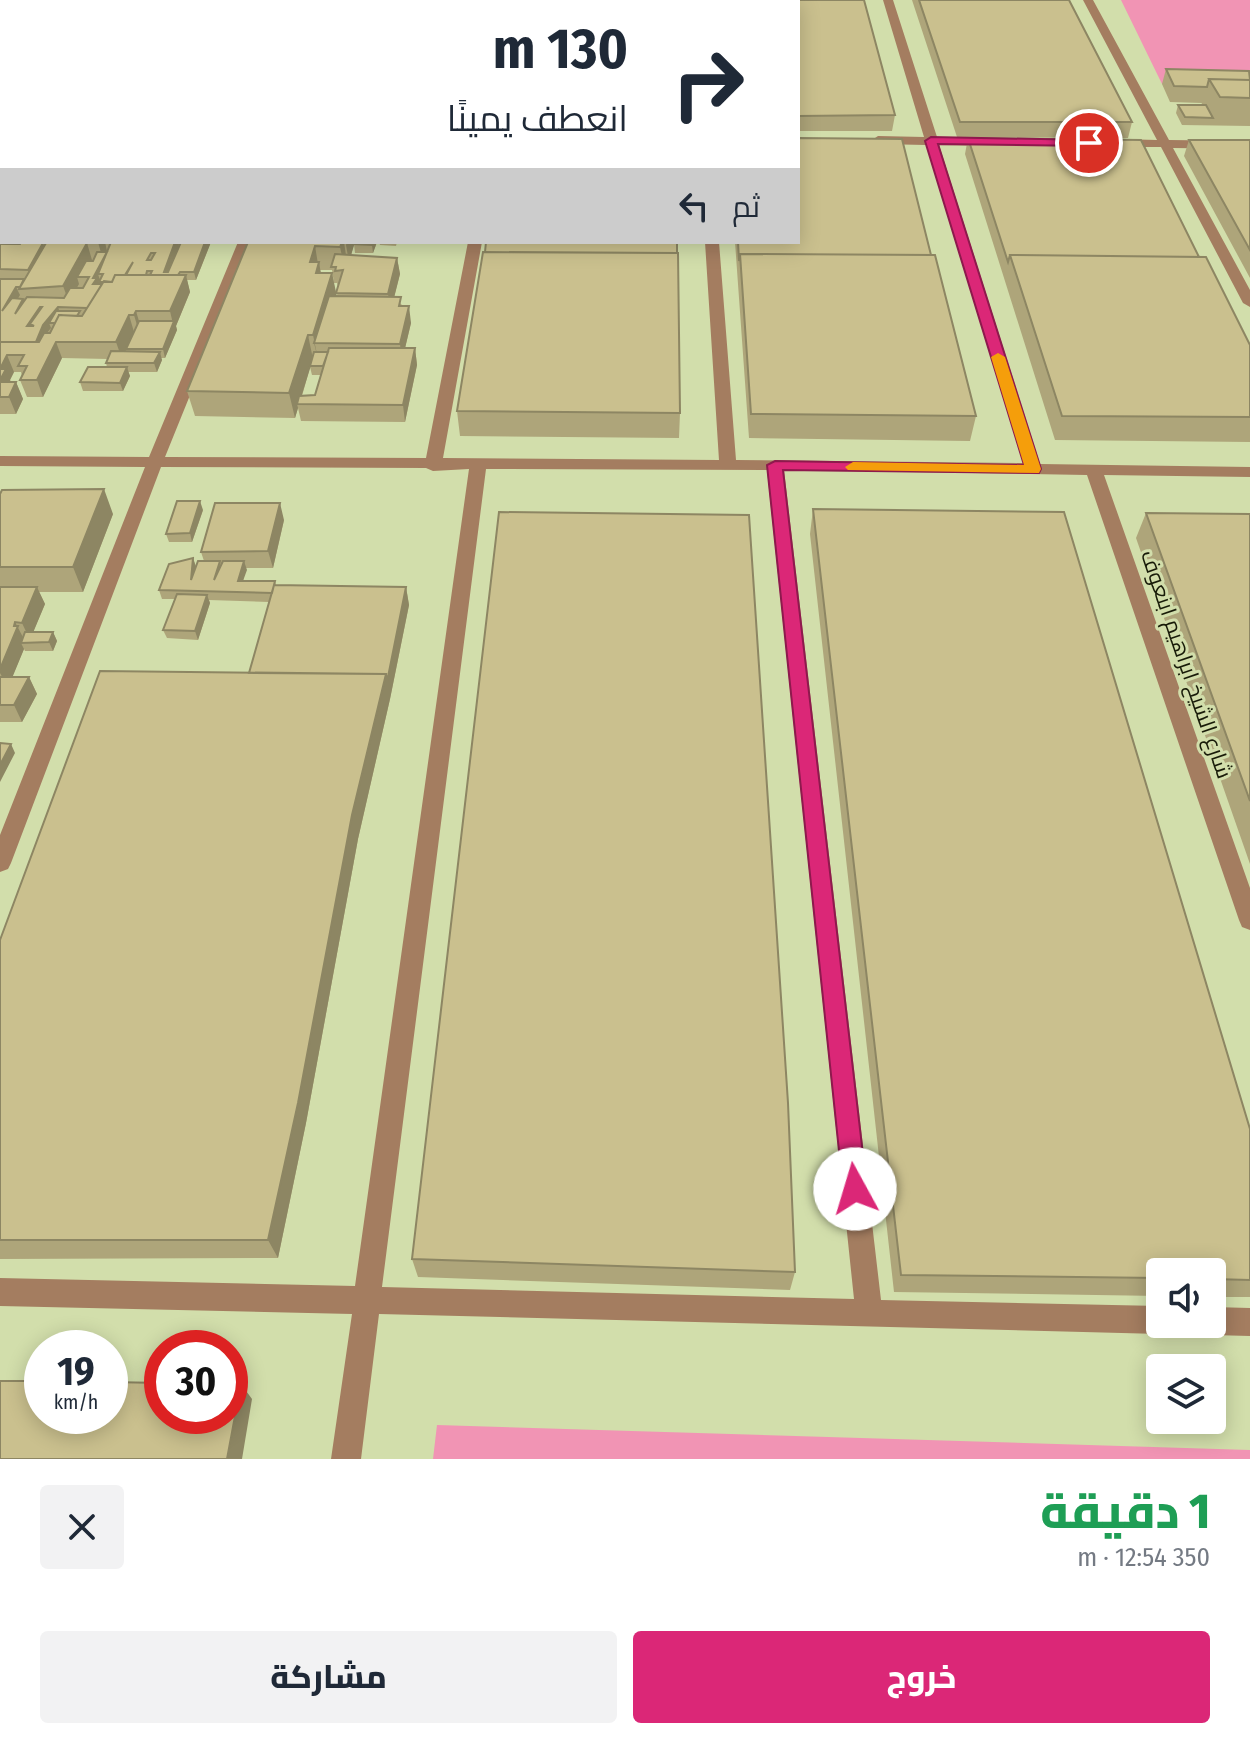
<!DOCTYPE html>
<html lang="ar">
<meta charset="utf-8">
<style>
:root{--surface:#fff;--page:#f2f2f3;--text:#1f2937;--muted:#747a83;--accent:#db2777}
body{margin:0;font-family:"Fira Sans Condensed",Cairo,sans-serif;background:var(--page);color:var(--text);direction:rtl;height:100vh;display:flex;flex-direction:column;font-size:30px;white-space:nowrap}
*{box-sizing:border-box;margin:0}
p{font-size:26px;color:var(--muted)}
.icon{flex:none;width:44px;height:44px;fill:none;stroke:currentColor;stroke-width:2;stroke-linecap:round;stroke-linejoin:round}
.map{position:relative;height:1459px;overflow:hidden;direction:ltr}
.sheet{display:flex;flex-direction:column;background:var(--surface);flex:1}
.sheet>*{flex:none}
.guide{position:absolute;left:0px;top:0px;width:800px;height:244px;box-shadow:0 4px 20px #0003;direction:rtl;background:#fff;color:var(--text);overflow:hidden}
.fabs{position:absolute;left:1146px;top:1258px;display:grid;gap:16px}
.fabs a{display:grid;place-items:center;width:80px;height:80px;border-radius:8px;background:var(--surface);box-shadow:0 4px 20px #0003;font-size:40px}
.speed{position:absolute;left:24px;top:1330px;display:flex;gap:16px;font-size:40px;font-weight:700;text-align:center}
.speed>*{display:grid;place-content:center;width:104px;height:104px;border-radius:50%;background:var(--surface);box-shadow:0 4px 20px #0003;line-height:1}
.speed small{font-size:20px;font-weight:400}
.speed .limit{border:12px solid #d22;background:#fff;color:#111}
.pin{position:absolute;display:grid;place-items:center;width:68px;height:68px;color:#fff;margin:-34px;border:4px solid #fff;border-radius:50%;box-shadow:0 2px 8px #0007}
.me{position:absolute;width:88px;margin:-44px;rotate:354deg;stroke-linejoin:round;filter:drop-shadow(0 0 6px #0008)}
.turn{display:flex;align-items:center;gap:28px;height:168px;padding:0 40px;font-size:36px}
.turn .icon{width:104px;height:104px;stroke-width:2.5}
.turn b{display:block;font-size:56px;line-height:68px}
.then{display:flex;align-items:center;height:76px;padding:0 40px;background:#0003;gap:16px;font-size:30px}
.round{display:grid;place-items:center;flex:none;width:84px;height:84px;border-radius:8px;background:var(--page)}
.headline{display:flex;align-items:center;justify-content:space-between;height:136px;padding:0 40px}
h1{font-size:48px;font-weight:800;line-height:60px;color:#1e9e55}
.cta{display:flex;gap:16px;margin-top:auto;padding:16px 40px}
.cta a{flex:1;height:92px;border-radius:8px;background:var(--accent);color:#fff;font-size:32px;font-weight:800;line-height:92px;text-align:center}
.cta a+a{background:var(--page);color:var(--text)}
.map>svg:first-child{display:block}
.green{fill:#f194b4}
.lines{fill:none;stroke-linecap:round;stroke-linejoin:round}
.stream{fill:#b3c755;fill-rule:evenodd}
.street{fill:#a47d60;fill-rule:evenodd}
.secondary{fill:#875021;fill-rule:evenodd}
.wall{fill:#aea57a;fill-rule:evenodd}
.shaded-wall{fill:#8d8663}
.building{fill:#cac08e;stroke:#8d8663;stroke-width:2;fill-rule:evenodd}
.route{fill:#db2777;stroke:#8e194d;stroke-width:2}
.slow{fill:#f59e0b}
.labels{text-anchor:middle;stroke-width:6;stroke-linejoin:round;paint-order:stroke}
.street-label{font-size:22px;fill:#181b08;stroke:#d2deab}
</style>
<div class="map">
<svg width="1250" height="1459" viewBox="0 0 1250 1459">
<rect width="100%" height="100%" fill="#d2deab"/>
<!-- green -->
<path class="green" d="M1121,0H1250V87L1162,84Z
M437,1425L1250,1450V1459H433Z"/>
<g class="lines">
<!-- stream -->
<path class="stream" d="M66,0H74L65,2Z
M0,92H2V99H0Z"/>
<!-- street -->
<path class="street" d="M689,0H699V2H689Z
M883,0H893L937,137L994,138L1000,142L994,146L939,145L1040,464L1250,467V477L1104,475L1250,888V930L1242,927L1239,920L1087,475L784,470L881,1300L1160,1306V1324H1172L1170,1330L1160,1334L379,1314L361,1459H331L352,1314L0,1306V1278L355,1286L469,469L433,471L426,468L161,467L11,863L8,869L0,872V835L145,467L0,466V456L149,457L238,242H252L165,457L426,458L468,242H482L443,458L719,460L705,242H719L736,460L1023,463L926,145L878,144L872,140L878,136L924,137ZM486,469L767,470L854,1299L382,1287Z
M1083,0H1093L1169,140L1250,141V149L1173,148L1250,290V307L1243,303L1161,147H1118L1112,143L1118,139L1157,140Z
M0,128H2V136H0Z
M1212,1307L1250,1308V1336L1212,1335L1202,1331L1199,1324H1212Z"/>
<!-- secondary -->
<path class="secondary" d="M2,177V187L0,188V178Z"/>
</g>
<!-- wall -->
<path class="wall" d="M713,0H864L895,115L892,131H798V2H713Z
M912,0H1069L1132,122L1128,138L957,137Z
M1166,69L1250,73V126L1182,125L1176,113L1178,105H1201L1202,103L1170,102L1162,84Z
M968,138L1199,257L1250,345V442L1055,440L965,154Z
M1189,140H1250V278L1184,156Z
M2,213V242H211L196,280H187L190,292L176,326L177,330L165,358H161L162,360L157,372H128L130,376L123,391H83L80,382L107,367L106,363L108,359L62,358L43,397H27L20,380L22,376L21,372H14L10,380L11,382H16L23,399L16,414H0V217Z
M248,242H377L373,253H355L354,244L351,255L397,258L400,274L394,297L403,306L411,323L405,348H415L417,365L405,422L301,421L298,408L295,418L195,416L187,391ZM320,270H332L334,283H337L338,287L337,296H336L332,273H321ZM310,367L312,375H321L315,395L302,396Z
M379,242H397L396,246L380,245Z
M735,242H798L931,255L976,416L970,441L749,438Z
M457,411L680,413L679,438L460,436Z
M0,494L113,514L83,592H39L45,604L33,632H53L57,641L53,651H25L24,649L12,677H29L37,694L22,722H0Z
M813,509L1250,1129V1297H1212V1272H1160V1296L894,1292L810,534Z
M203,510L192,542H169L166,534Z
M1146,513L1250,514V864L1136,538Z
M284,520L273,568H246L243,581H275L276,585L406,587L409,605L390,699L358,839L306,1123L278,1258L0,1259V940L249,673L269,602L209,600L210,603L198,640L167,638L163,630L175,599H162L159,590L193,558L196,567L204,561L201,552Z
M412,1259L795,1272L790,1290L418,1277Z"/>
<!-- shaded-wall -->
<path class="shaded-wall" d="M2,9V30L0,33V12Z
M98,242H105L107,251L98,274L100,280L98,282L100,286L93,284V278L103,260Z
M175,242H178L179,245L167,280L164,272Z
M205,242H211L196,280L194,272Z
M342,242H344L347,262L345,270L340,247Z
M347,242H355L349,262L346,245Z
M373,242H377L373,253L372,245Z
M43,243L49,259L34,286L28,270Z
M87,243L92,260L83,277H77L79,284L69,302L63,286Z
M315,246L318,264L319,262L323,286L310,262Z
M397,258L400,274L391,310L388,294Z
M332,273L337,297L314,343L318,359L313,335Z
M186,275L190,292L176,326L177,330L165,358L163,349L173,324L170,311Z
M16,287L20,295L5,320L2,311Z
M409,306L411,323L402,361L400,344Z
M58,307L61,316L49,323L51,328L33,350L43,325Z
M136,311L141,328L139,332L134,315Z
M129,315L134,332L122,359L116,342Z
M308,335L313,359L299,404H297L298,408L295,418L289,393Z
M56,342L62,358L43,397L37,380Z
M415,348L417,365L405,422L403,405Z
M160,352L162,360L157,372L154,363Z
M7,355L14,372L10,380L12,386H0V369Z
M127,367L130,376L123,391L120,383Z
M16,382L23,399L16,414L9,397Z
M104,489L113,514L83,592L73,567Z
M200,501L203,510L192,542L190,533Z
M280,503L284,520L273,568L268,551Z
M193,558L196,567L191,580Z
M244,561L247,570L240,589L238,581Z
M37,587L45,604L30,640L22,623Z
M406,587L409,605L390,699L358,839L306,1123L278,1258L268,1240L352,815Z
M207,595L210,603L198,640L195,631Z
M15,622L26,643H21L24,649L8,688L0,673V669Z
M53,632L57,641L53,651L49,642Z
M29,677L37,694L22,722L14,705Z
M11,744L15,753L0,782V765Z
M241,1384L252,1399L242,1459H227Z"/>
<!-- building -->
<path class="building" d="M18,0H31L30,2H16Z
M164,0H188L187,1H191L192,0H231L230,1H232L163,2Z
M232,0H297L296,2H231Z
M715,0H864L895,115L798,116V2H715Z
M919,0H1069L1132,122H960Z
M1166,69L1249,71L1250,80L1209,79L1207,87L1174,86Z
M1209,79L1250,80V98L1220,97Z
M1178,105H1206L1213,118L1185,117Z
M798,138L902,139L931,255L740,254L739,261L738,242H798Z
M968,138L1141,140L1199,257L1010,255L1008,262Z
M1189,140H1250V250Z
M2,213V236H0V217Z
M21,242H98V243H87L63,286L19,289L46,243H43L28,270L0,269V244H20Z
M105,242H175L164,272H168L181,242H205L194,272H180L178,275H150L152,271H147L146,275H126L133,262L125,275H115L112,282H99L103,274H98L111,242ZM151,253H155L151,260H147Z
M248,242H342L340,247L315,246L310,262H319L316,273H332L313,335H308L289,393L187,391Z
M355,242H373L372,245L354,244Z
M486,242H677V253L485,252Z
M97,252H107L93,278H97L93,284H102L87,308L58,307L43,325L36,342H0V279H24L20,287H16L2,311L12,298L23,299L15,314L27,297L64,298L70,288H83L89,277H77L86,261H93ZM40,307H42L30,324L34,326H27Z
M483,252L678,253L680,413L457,411Z
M335,254L397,258L388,294L336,293L343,270L335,271L336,267H331Z
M740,254L935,255L976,416L751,414Z
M1010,255L1206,257L1250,345V417L1062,416Z
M115,275H186L170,311H136L134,315H129L116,342H56L37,380H20L27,366H18L24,355H7L0,369V342H39L44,333H50L59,315L82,316L104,281L112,282Z
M329,296L401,297L399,306H409L400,344L314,343Z
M56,311H80L77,316L59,315L55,323H49Z
M139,321H174L163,349H126Z
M329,348H415L403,405L297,404L299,396L315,395Z
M111,351L160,352L154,363H106Z
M314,352H328L323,366H310Z
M88,367H127L120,383L80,382Z
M0,369H6L0,380Z
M0,382H16L9,397H0Z
M104,489L73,567H0V494L2,490Z
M177,501H200L190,533L166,534Z
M215,503H280L268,551L201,552Z
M813,509L1064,512L1250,1129V1280L1212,1279V1272H1160V1278L901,1275Z
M499,512L749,515L788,1103L795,1272L412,1259Z
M1146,513L1250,514V801Z
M193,558L191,580L198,561H220L214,580L223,561H244L238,581H275L272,593L159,590L169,564Z
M274,585L406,587L387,682L386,674L249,673Z
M0,587H37L22,623L15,622L14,626H18L0,669Z
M177,594L207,595L195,631L163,630Z
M25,632H53L49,642L21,643Z
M100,671L386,674L352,815L298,1103L268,1240H0V940Z
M0,677H29L14,705H0Z
M0,743L11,744L0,765Z
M0,1381H42V1416H110V1382L162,1383V1416H230V1384H241L227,1459H0Z"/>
<!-- route -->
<path class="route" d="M931,137L1089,140L1095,143L1089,146L938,144L1041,469L1039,473L783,470L867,1189L863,1197L855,1201L847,1197L843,1189L767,465L775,461L1024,465L925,141Z"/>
<!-- slow -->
<path class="slow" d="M998,353L1005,357L1041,469L1039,473L848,470L845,467L853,462L1024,465L991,357Z"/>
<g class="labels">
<!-- street labels -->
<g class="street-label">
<text transform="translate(1187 664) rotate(71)" y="8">شارع الشيخ ابراهيم ابنعوف</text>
</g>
</g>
</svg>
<div class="fabs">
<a><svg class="icon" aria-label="sound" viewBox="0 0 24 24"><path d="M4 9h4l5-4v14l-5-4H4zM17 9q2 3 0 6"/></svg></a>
<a><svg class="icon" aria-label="layers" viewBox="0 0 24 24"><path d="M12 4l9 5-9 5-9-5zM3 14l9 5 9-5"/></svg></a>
</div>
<div class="speed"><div>19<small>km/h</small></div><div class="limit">30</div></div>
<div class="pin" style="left:1089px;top:143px;background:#d93025"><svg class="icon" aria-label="arrive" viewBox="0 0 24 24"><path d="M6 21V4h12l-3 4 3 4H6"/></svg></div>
<svg class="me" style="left:855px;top:1189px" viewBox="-20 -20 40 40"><circle r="19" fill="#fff"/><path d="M0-13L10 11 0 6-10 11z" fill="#db2777"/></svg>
<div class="guide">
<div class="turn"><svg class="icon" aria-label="right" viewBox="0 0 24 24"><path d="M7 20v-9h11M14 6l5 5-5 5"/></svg><div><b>130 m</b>انعطف يمينًا</div></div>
<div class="then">ثم<svg class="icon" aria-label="left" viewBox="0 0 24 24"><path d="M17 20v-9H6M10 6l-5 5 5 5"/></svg></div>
</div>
</div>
<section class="sheet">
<div class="headline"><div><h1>1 دقيقة</h1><p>350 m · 12:54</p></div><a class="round"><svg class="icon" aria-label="close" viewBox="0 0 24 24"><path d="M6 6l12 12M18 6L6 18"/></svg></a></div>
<div class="cta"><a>خروج</a><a>مشاركة</a></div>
</section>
